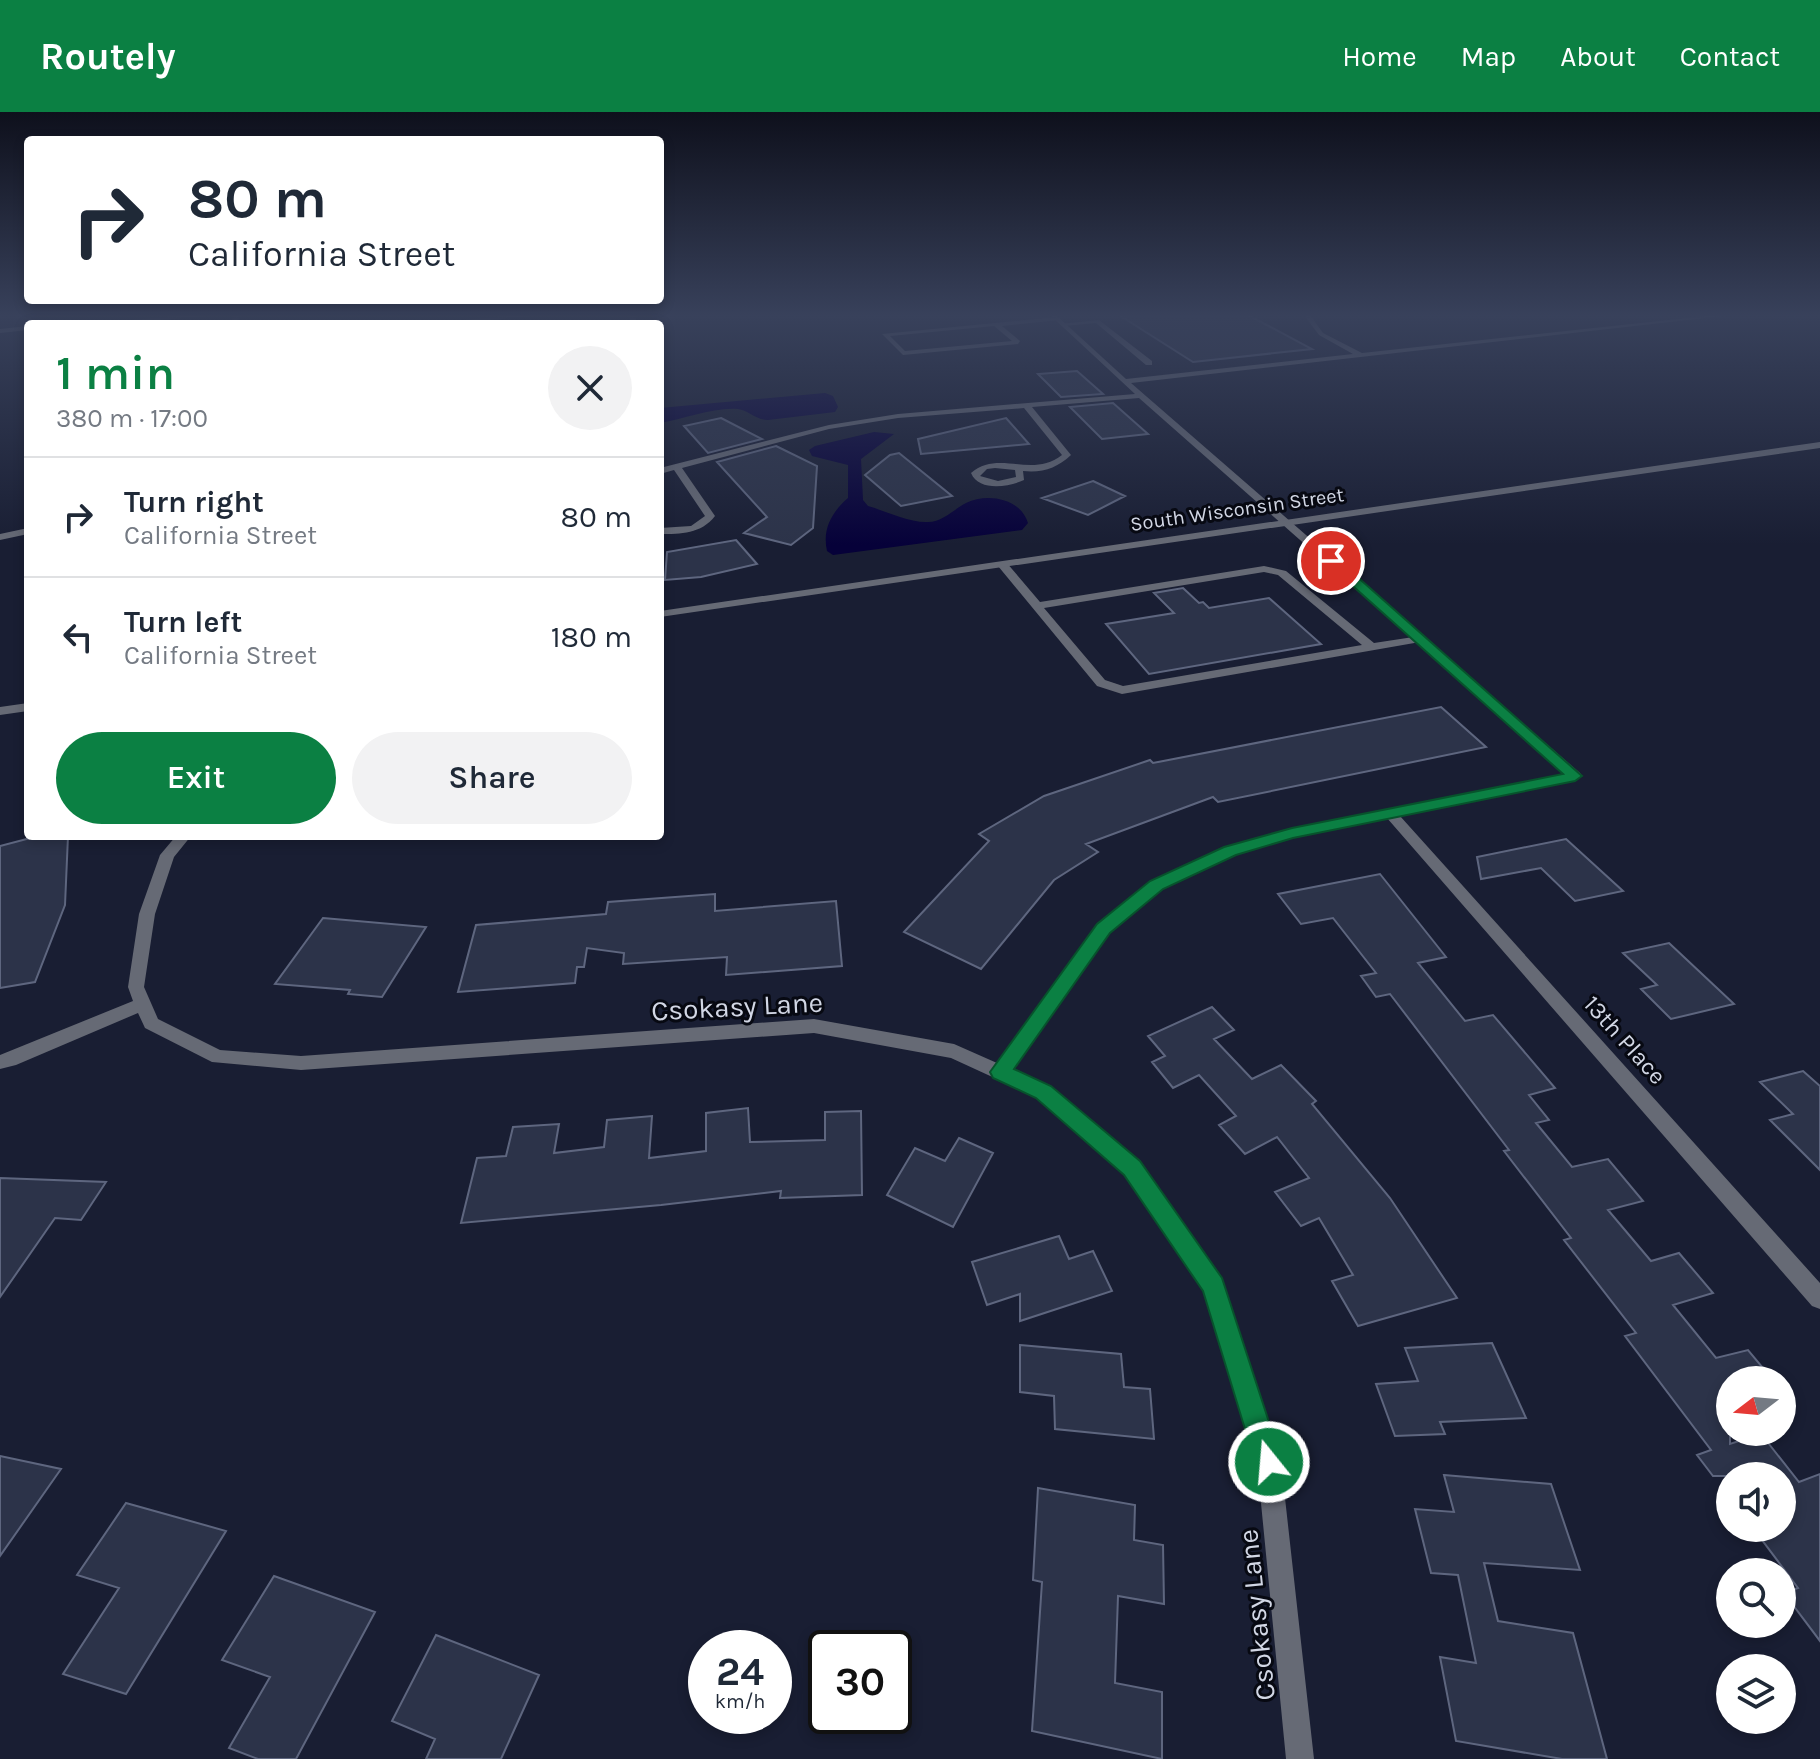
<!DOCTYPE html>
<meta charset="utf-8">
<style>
:root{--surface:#fff;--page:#f2f2f3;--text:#1f2937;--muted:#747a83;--line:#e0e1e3;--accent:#0b8043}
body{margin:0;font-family:Karla,sans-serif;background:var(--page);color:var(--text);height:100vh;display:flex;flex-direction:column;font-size:30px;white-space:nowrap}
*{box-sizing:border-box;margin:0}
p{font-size:26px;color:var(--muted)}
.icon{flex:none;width:44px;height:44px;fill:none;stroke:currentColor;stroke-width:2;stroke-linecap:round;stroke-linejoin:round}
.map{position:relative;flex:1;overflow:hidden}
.sheet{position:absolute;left:24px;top:208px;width:640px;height:520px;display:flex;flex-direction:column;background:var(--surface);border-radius:8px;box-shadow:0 4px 12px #0003}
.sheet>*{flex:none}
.banner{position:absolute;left:24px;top:24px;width:640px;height:168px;border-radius:8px;box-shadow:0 4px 12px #0003;background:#fff;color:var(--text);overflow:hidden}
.needle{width:52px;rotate:254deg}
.buttons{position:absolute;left:1716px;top:1254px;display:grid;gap:16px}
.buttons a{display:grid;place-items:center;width:80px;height:80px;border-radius:50%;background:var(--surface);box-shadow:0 4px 12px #0003;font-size:40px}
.speed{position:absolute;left:688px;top:1518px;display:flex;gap:16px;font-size:40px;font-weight:700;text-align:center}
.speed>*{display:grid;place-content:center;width:104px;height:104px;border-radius:50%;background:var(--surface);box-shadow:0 4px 12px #0003;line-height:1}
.speed small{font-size:20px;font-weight:400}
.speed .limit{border:4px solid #111;border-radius:12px;background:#fff;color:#111}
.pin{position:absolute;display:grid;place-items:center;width:68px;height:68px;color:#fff;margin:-34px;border:4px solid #fff;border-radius:50%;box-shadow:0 2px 8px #0007}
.me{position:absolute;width:88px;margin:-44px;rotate:343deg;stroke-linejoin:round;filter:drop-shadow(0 0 6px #0008)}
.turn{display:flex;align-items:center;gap:28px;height:168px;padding:0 32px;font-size:36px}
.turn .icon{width:104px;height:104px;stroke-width:2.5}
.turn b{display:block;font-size:56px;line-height:68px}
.round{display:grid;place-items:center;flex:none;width:84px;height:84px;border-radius:42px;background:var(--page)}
.summary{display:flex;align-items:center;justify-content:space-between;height:136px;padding:0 32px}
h1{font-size:48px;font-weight:600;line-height:60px;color:var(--accent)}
.cta{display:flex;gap:16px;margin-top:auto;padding:16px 32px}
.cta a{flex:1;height:92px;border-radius:48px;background:var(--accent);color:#fff;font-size:32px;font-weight:600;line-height:92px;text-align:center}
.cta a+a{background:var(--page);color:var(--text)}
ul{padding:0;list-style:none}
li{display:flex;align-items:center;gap:24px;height:120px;padding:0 32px;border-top:2px solid var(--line)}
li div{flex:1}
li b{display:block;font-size:30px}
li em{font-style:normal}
header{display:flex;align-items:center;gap:48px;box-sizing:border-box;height:112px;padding:0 40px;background:var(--accent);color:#fff}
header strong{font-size:38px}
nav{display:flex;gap:44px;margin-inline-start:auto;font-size:28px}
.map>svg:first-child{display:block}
.water{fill:#060139}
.building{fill:#2c3349;stroke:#5e667f;stroke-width:2}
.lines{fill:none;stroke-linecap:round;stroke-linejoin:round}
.service{fill:#666a75;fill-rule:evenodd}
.minor{fill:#666a75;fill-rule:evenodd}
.tertiary{fill:#666a75;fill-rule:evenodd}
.route{fill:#0b8043;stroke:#07532c;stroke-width:2}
.labels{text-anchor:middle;stroke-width:6;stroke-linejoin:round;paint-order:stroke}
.far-street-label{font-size:20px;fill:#d2d7e5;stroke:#070912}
.street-label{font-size:24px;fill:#d2d7e5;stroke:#070912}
.near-street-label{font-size:28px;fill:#d2d7e5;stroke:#070912}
</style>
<header>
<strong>Routely</strong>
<nav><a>Home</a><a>Map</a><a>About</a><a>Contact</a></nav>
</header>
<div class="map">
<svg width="1820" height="1647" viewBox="0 0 1820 1647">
<rect width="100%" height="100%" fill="#191e33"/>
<!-- water -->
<path class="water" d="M825,281L833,284L838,295L835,300L768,308C756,308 748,298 738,297C714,295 684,307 660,311V296Z
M874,320L894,322L861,347L863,388L868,394C886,399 909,411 928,410C943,410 954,397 966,391C988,380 1021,387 1028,411L1022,418L833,443L827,439C822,417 832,400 848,386V353L812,344L809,338L815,334Z"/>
<!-- building -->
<path class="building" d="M1119,203H1248L1312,237L1193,250Z
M1077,259L1103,282L1061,285L1038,262Z
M1113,291L1148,322L1102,327L1070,295Z
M721,306L762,327L708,341L684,314Z
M1006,306L1029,332L921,342L918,327Z
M776,334L817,354L813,416L791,433L744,421L767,405L717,350Z
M899,341L952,384L901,394L865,363L890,343Z
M1093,369L1125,384L1088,403L1042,386Z
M736,428L757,452L701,465L665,468L667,440Z
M1183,476L1199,491L1203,490L1209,496L1269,486L1321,532L1149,562L1106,512L1174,501L1154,481Z
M1441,595L1486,635L1218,690L1213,685L1086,732L1098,740L1054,768L981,857L904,820L989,729L979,722L1044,684L1150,648L1153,651Z
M38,724H68L65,793L35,870L0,876V734Z
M1566,727L1623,779L1575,789L1541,756L1481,767L1477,745Z
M1380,762L1446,845L1418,851L1465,909L1493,903L1555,976L1529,983L1549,1008L1536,1011L1572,1055L1608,1047L1643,1089L1608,1098L1651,1149L1679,1141L1713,1181L1673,1193L1716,1246L1748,1238L1773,1268H1730V1332L1761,1322L1799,1370L1820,1362V1529L1784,1481L1798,1476L1753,1416H1782V1364H1713L1697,1343L1711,1338L1625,1224L1636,1221L1564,1128L1571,1126L1504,1039L1509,1038L1390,882L1376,885L1361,864L1376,861L1333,806L1301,812L1278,782Z
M715,782V799L836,789L842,854L726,863L727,845L623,852L624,841L587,836L584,855H577L575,871L458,880L476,813L606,802L608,790Z
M323,806L426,815L382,885L348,882L350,878L275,872Z
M1669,831L1734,892L1671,907L1641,877L1657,873L1623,841Z
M1212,895L1234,918L1214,927L1252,967L1281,953L1316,989L1312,992L1390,1086L1457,1186L1358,1214L1332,1169L1353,1163L1319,1106L1301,1114L1275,1080L1309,1066L1277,1025L1245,1042L1219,1013L1236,1004L1199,963L1173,976L1152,950L1165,944L1148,924Z
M1803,959L1820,974V1058L1770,1008L1793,1002L1760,970Z
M748,996L750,1030L825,1028V1000L861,999L862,1083L780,1086L781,1079L661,1093L461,1111L477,1046L506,1044L513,1015L559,1012L554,1041L604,1035L607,1008L652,1004L649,1046L706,1039V1001Z
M959,1026L993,1041L953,1115L887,1083L915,1036L945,1049Z
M0,1066L106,1070L81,1108L55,1106L0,1185Z
M1059,1124L1069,1147L1093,1139L1112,1179L1020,1209V1182L987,1193L972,1150Z
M1492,1231L1526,1306L1440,1310L1445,1322L1395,1324L1376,1272L1418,1269L1405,1236Z
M1020,1233L1121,1242L1124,1275L1150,1277L1154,1327L1055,1317L1054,1284L1020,1280Z
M0,1344L61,1357L0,1444Z
M1444,1363L1551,1372L1580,1458L1484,1451L1498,1509L1573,1521L1607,1647H1562L1456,1629L1440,1545L1476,1551L1458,1463L1431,1461L1415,1397L1454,1400Z
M1038,1376L1135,1393L1134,1428L1163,1433L1164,1492L1118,1484L1115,1571L1162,1580V1647L1032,1619L1042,1470L1033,1468Z
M126,1391L226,1419L126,1582L63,1562L119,1476L77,1463Z
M274,1464L375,1500L296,1647H258L229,1636L270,1565L222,1548Z
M436,1523L539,1563L501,1647H426L435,1627L392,1609Z"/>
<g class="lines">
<!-- service -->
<path class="service" d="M234,203H240L236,212H230Z
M519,203H541L450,212H422Z
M630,203H636V212H630Z
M1057,205L1059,208L1002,214L1020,229L1018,232L903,243L882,222ZM994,214L1012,229L905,239L890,224Z
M1099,208L1152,249V253H1146L1096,211L1063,214L1060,212Z
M998,450H1006L1040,490L1264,454L1286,459L1374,531L1420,524L1426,527L1420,530L1122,582L1097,574L998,454ZM1264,460L1278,463L1362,533L1123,574L1105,568L1044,496Z"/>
<!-- minor -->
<path class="minor" d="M192,203H217L113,212H82Z
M1050,203H1056L1126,267L1353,242L1319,223L1304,203H1310L1323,221L1362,241L1715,203H1732L1131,271L1580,661L1582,664L1575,668L1400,704L1820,1171V1197L1812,1194L1387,706L1293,725L1235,742L1162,777L1109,821L1012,957L1050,975L1139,1050L1222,1167L1281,1350L1314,1647H1286L1257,1350L1205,1179L1125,1062L1036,985L951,946L814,921L301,958L212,950L145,916L138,901L16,953L0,957V943L133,889L128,875L139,802L160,743L176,724H191L174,745L155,802L144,875L158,907L220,938L301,944L814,907L954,932L997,951L1097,813L1152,769L1225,736L1292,716L1565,662L1139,286L1032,295L1071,343C1057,356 1043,361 1023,359L1024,368C1009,375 979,380 971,361C999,337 1031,367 1062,343L1024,296L898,306L829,317L682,356L715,404C701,422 681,422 660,422V416L691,414L705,404L674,358L660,362V356L829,313L898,302L1135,282ZM995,356L1015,358L1016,365L998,369L980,364L987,357Z
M28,214V218L0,221V217Z
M28,416V422L0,428V422Z"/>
<!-- tertiary -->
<path class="tertiary" d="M1820,330V336L660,505V499Z
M28,591V599L0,603V595Z"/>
</g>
<!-- sky -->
<linearGradient id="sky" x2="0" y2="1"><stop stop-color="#0e101c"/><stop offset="0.47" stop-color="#38415b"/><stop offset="1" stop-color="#38415b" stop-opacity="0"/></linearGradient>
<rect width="1820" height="433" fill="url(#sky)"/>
<!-- route -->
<path class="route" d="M1327,446H1336L1582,664L1575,669L1293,726L1236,743L1163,777L1110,821L1014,957L1051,974L1140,1049L1222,1166L1282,1350L1278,1359L1269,1363L1259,1359L1255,1350L1203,1179L1124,1063L1036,986L993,966L990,960L1097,812L1150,769L1224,735L1292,716L1563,662L1327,451Z"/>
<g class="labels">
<!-- far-street labels -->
<g class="far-street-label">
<text transform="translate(1237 397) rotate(-8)" y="7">South Wisconsin Street</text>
</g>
<!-- street labels -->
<g class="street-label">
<text transform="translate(1625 928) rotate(48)" y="8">13th Place</text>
</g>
<!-- near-street labels -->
<g class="near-street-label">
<text transform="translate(737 894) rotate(-3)" y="10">Csokasy Lane</text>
<text transform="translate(1256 1503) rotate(-96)" y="10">Csokasy Lane</text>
</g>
</g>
</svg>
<div class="buttons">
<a><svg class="needle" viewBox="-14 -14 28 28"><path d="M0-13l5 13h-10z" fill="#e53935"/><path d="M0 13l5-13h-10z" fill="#747a83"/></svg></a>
<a><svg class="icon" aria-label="sound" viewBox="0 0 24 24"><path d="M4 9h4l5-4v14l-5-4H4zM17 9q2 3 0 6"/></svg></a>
<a><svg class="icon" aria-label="search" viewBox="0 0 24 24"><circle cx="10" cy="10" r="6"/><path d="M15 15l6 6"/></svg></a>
<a><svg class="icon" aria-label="layers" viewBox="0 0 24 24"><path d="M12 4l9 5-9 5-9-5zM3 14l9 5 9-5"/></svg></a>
</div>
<div class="speed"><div>24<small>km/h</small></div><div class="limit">30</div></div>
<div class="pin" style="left:1331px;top:449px;background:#d93025"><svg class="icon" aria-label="arrive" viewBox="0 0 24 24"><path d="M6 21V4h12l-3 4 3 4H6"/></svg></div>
<svg class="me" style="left:1269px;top:1350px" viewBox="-20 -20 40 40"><circle r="17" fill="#0b8043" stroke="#fff" stroke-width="3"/><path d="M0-11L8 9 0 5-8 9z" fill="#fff"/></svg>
<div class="banner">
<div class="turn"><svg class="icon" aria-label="right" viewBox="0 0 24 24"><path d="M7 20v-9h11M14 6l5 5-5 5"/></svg><div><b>80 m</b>California Street</div></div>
</div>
<section class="sheet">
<div class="summary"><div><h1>1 min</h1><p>380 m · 17:00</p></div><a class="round"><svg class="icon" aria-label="close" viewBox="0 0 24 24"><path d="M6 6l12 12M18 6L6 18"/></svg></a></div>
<ul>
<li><svg class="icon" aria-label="right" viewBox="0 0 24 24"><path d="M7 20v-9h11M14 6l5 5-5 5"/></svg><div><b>Turn right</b><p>California Street</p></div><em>80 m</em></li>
<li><svg class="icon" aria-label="left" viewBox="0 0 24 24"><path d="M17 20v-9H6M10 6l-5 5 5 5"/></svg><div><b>Turn left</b><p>California Street</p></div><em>180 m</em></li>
</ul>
<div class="cta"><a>Exit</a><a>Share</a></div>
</section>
</div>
